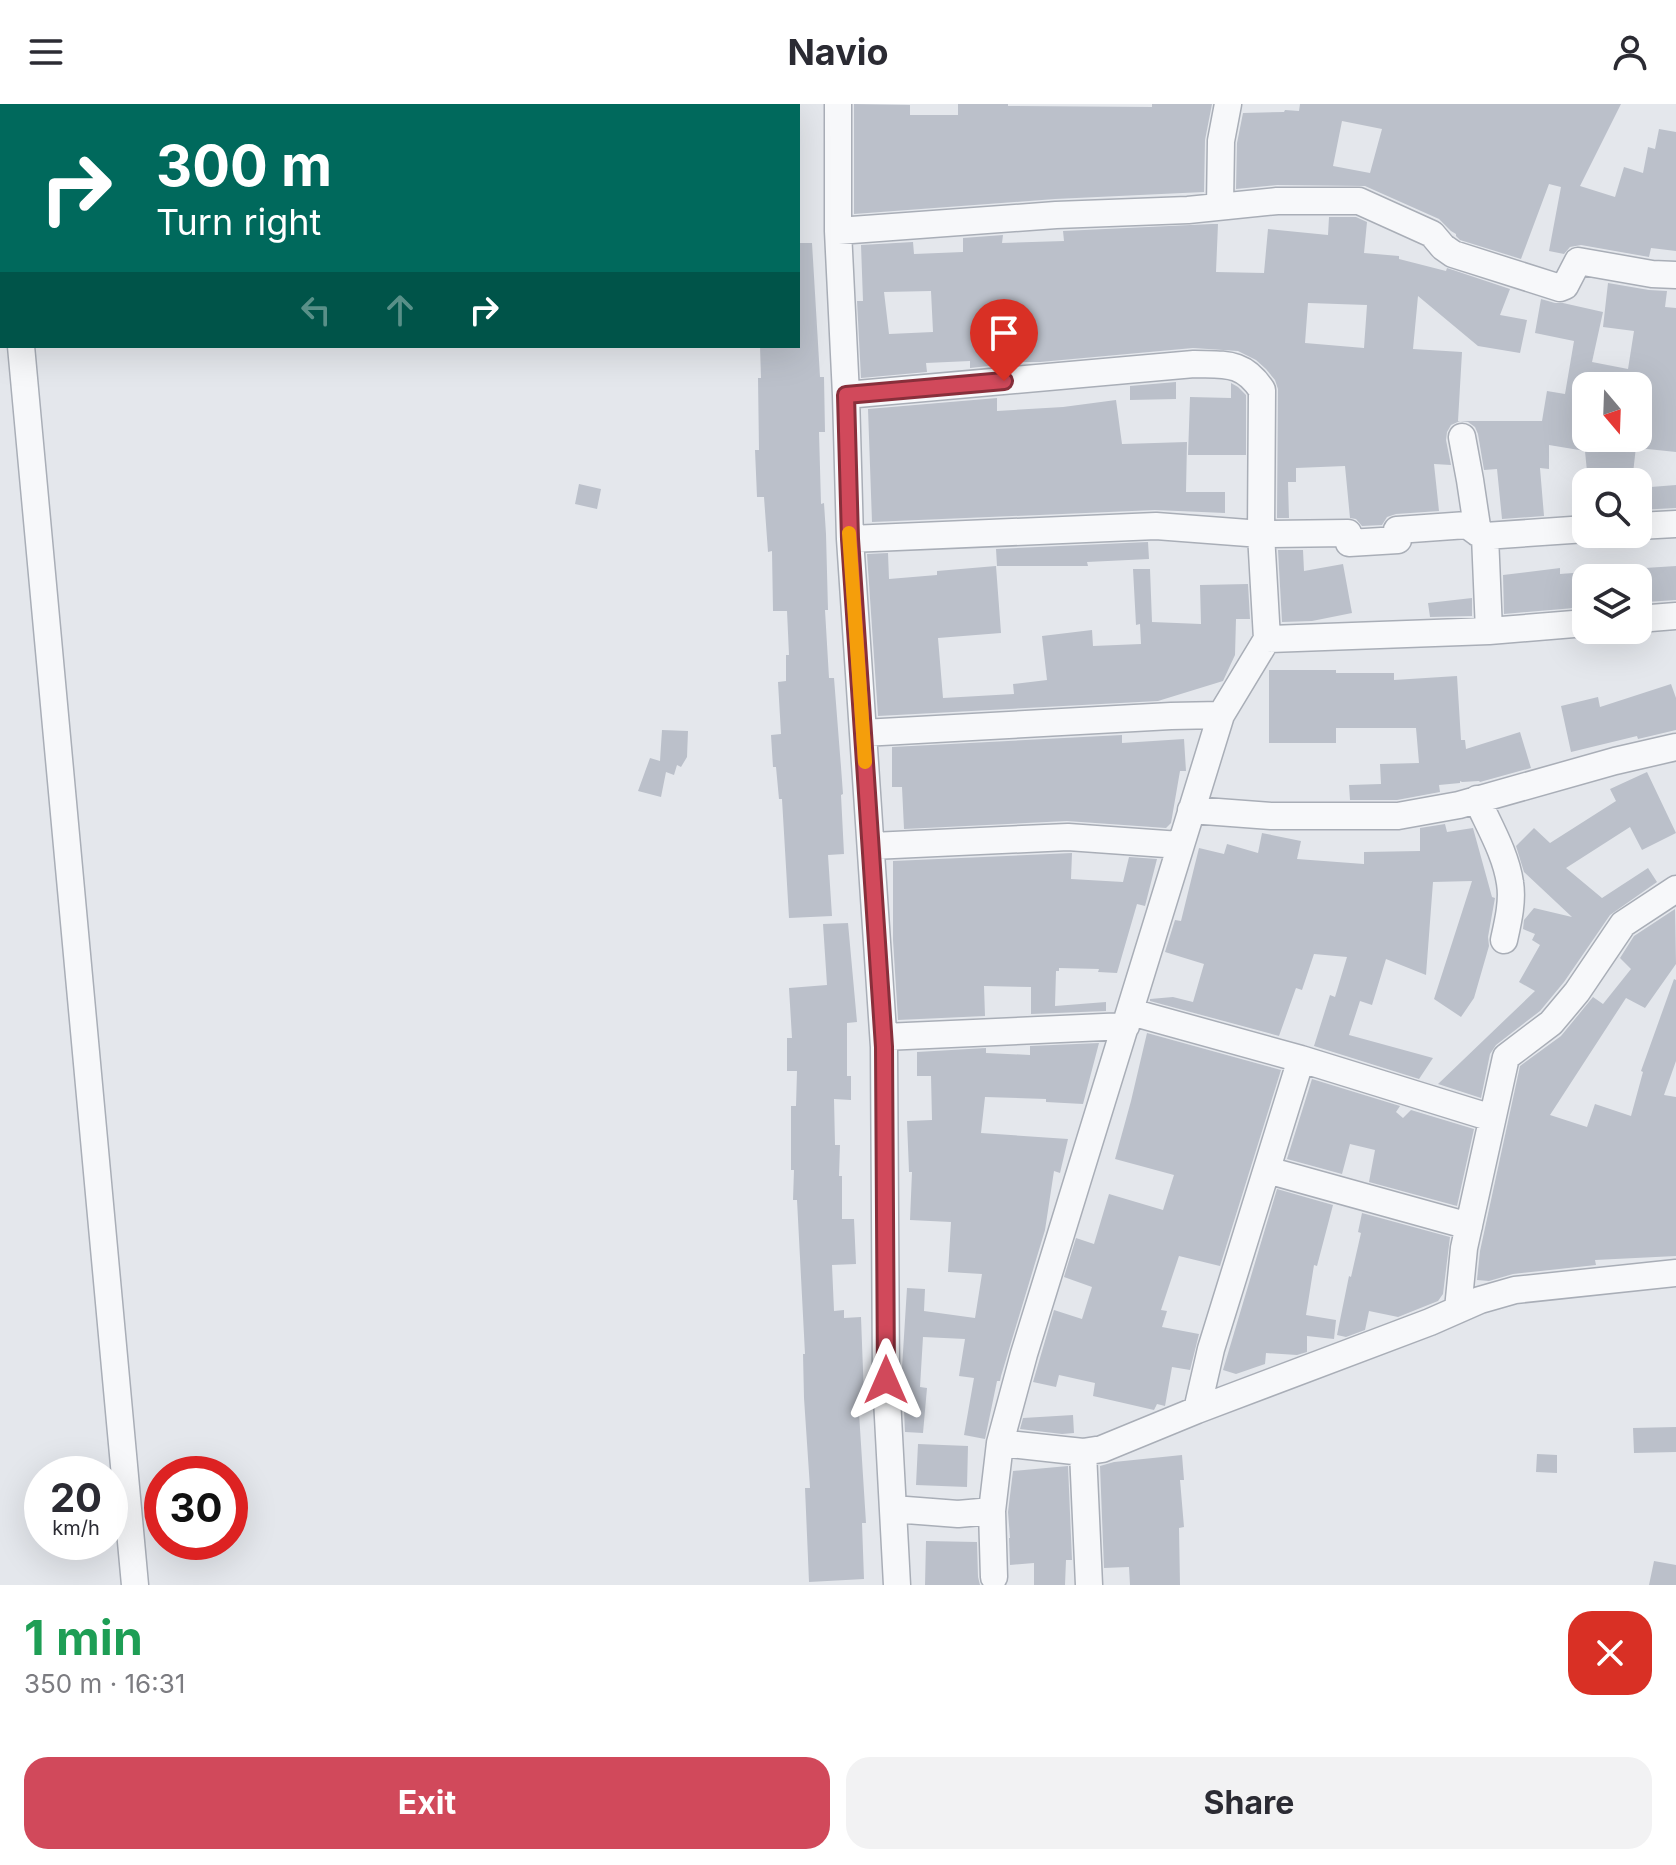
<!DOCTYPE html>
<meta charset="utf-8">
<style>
:root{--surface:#fff;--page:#f2f2f3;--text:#2b2b33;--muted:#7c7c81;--accent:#d1495b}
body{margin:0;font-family:Inter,sans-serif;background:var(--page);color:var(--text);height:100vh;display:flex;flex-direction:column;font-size:30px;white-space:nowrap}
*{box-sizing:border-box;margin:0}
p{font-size:26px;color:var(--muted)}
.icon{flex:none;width:44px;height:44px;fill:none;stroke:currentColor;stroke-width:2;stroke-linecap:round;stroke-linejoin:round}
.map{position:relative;height:1481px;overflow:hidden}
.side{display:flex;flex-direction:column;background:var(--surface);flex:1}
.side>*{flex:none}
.top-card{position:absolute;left:0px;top:0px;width:800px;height:244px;box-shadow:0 8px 32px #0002;background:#00695c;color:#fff;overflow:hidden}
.needle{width:52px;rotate:161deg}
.fabs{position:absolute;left:1572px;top:268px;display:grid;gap:16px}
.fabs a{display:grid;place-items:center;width:80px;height:80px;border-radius:16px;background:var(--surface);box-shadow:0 8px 32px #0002;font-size:40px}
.speed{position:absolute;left:24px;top:1352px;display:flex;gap:16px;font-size:40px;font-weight:700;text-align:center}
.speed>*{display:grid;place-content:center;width:104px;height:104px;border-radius:50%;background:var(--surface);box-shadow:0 8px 32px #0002;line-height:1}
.speed small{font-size:20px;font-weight:400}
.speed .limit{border:12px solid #d22;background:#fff;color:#111}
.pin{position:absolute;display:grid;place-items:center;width:68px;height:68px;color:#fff;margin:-82px -34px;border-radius:50% 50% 50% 0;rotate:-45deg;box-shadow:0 0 8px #0007}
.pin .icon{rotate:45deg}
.me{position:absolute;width:88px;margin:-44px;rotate:0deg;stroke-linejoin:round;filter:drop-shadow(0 0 6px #0008)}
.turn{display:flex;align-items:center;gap:28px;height:168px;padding:0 24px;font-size:36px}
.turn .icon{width:104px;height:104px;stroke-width:2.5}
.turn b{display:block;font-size:56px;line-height:68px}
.lanes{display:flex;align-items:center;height:76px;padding:0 24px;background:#0003;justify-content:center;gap:40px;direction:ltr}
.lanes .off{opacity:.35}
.round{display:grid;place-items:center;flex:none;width:84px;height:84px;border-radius:24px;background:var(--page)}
.overview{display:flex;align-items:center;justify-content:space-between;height:136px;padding:0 24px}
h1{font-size:48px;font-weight:700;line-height:60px;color:#1e9e55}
.cta{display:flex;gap:16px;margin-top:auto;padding:16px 24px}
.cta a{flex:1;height:92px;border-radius:24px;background:var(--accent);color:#fff;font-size:32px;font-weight:700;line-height:92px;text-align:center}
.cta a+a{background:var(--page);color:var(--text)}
header{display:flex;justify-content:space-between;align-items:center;height:104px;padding:0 24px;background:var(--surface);font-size:36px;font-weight:700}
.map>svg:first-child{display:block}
.building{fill:#bbc0ca;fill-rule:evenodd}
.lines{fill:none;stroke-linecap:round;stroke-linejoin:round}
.minor-casing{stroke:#a9aeb7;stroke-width:29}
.minor{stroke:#f7f8fa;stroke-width:26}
.route-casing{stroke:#882f3b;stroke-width:20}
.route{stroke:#d1495b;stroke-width:14}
.slow{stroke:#f59e0b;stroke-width:14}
</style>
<header><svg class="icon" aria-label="menu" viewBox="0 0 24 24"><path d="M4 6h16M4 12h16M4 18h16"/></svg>Navio<svg class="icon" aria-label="person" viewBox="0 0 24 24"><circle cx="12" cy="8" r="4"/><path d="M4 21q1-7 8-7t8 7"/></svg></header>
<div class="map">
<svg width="1676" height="1481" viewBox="0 0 1676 1481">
<rect width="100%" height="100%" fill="#e4e7ec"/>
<!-- building -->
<path class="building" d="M854,0L910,1V11H958V0H1008V2L1152,3V0H1212L1205,36L1204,88L1055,95L854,110Z
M1300,0H1621L1580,82L1615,93L1624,63L1643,69L1648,43L1655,45L1659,25L1676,28V147L1651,144L1649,153L1581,141L1570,143L1564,150L1549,147L1561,83L1549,80L1521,155L1460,136L1456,132V130L1451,127L1439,115L1365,82L1277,81L1236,85L1237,39L1243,9L1284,8L1285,6L1299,7ZM1342,17L1382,25L1370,69L1333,62Z
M1329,113H1356L1367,118L1364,149L1399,152V155L1446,167L1447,164L1510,185L1500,211L1527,216L1520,249L1478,242L1418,192L1413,245L1462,248L1458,317H1542L1547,287L1565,290L1574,237L1535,229L1541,195L1555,199H1563L1603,208L1592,258L1628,265L1634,227L1603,223L1608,179L1649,186L1667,187L1665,203L1676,204V348L1638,344V282H1586V334L1619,340L1620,334H1637L1632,378H1588L1585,347L1549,341V365L1540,364L1544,412L1502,415L1497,365L1484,366L1478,330L1475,323L1468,318L1460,317L1451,321L1447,328L1446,336L1451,361L1434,360L1439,407L1396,410L1387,413L1382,421L1362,422L1356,415L1350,414L1345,362L1296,364V378H1288L1289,414H1277L1278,285L1275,276L1266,265L1256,256L1238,247L1193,244L1040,258H998V261L970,264V257L926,259L927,268L861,274L857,197H863L861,141L913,138L914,150L963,148V134L1003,131L1002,139L1064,137L1063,127L1212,120H1218L1216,168L1264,169L1268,125L1328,131ZM931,187L933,228L889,230L884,188ZM1308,199L1367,201L1364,244L1305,239Z
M798,139H812L820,273H824L825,328H819L821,400L824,399L826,430L828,506H825L829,574H834L841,663L843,690L841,691L844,750L828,751L832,812L789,814L782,695H779L776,663H773L771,631L781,630L778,578L786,577V551H789L787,507H773L772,447L768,448L764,393H757L755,346H759L758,274H761L760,242H798Z
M1176,278V295L1130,296V282Z
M1231,279L1238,283L1246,291V351H1188L1190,293L1231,294Z
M997,294V307L1063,303L1116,296L1122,340L1187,338L1186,388H1225V409L1155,406L872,418L868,305Z
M579,380L601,385L597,405L575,400Z
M1676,381V404L1638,406V384Z
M1148,438L1149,455L1087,458L1088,462H997L996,445Z
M1278,446H1303L1304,467L1343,460L1352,509L1312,517L1282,518Z
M888,449L889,475L937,471V467L996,462L1001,529L938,534L943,594L1014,590L1013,580L1047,576L1042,532L1092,526L1093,542L1141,540L1140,520L1136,521L1133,465H1150L1152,518L1201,520L1200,481L1248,480L1250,515H1236L1235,551L1223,577L1158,597L878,612L867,450Z
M1676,462V496L1646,498L1645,464Z
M1560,464V470L1586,468V503L1504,510L1503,471Z
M1472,494V512L1430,513L1428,499Z
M1269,566H1336V569H1394V576L1457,572L1461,636H1465L1466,645L1520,628L1531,664L1480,678L1479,677L1462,678L1460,677V679L1439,681L1440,688L1397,696H1350L1349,681L1381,680L1380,660L1419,659L1416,624H1336V639H1269Z
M1671,580L1676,594V626L1638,635L1637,632L1571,648L1561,602L1598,593L1600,603Z
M662,626L688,627L687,653L681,663L677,661L674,671L666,668L661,693L638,687L650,654L660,657Z
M1122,631V639L1184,635L1186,667H1180L1171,719L1166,724L1067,717L904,725L902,683H892V643Z
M1647,668L1676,729L1642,746L1630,723L1566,764L1602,794L1648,764L1657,778L1610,811L1564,878L1540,907L1496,941L1490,950L1481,994L1438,980L1535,887L1519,878L1540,841L1532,836L1535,830L1523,825L1524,816L1534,804L1572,813L1524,768L1516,742L1534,724L1550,739L1616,697L1610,685Z
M1445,720L1447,728L1473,724L1492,793L1495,794L1488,833L1489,842L1474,894L1461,913L1434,895L1472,777L1433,778L1426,871L1386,855L1372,901L1360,897L1349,931L1433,954L1419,975L1314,942L1330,891L1335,893L1347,853L1314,850L1302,886L1296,884L1279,932L1150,897V895L1173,893L1193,898L1204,860L1165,848L1175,816L1181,817L1199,744L1224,750L1227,740L1258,749L1262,729L1301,737L1297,755L1364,760V748L1420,747V724Z
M1072,749L1071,775L1123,778L1129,753L1157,755L1145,802L1137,800L1117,869L1098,868L1099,865L1059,864V867H1056L1055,902L1106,898V907L1031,910V883L984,882L985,912L898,916L893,836V757Z
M1675,805L1676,860L1645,904L1626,894L1550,1011L1587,1023L1595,1000L1631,1012L1643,968L1641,967L1674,875L1676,876V957L1664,991L1676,993V1152L1595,1156L1596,1161L1513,1170L1489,1177L1477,1176L1480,1147L1520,962L1561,932L1593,893L1603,900L1631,865L1620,854L1634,832Z
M848,819L857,918L847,919V972H851V996L834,995L835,1041H840L839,1072H842V1115H854L856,1160L832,1161L834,1207L844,1206V1214L861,1213L864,1293H858L866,1419H862L864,1475L809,1478L805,1384H810L804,1294L803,1250H805L797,1096H793L794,1066H791V1002H796L797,967H787V934H792L789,884L827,881L823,820Z
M1147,929L1281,966L1220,1162L1179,1152L1161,1206L1167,1207L1162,1223L1199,1230L1190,1266L1172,1263L1165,1302L1157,1300L1154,1306L1093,1292L1095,1279L1059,1271L1056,1283L1033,1278L1054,1206L1082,1215L1092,1183L1064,1173L1076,1134L1094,1140L1109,1090L1163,1106L1174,1071L1115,1055L1131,997Z
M1099,939L1083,1000L1046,998V995L985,993L981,1029L1068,1035L1060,1069L1054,1067L1045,1126L1001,1272L1000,1277H997L985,1335L964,1331L974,1274L959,1272L965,1235L923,1233L920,1283L927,1284L923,1329L905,1328L902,1264L907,1184L925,1185L924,1207L975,1214L982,1170L948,1168L951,1118L910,1116L912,1068H909L907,1017L932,1016L931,972H917V948L986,944V949L1030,951V942Z
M1312,975L1400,1002L1396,1008L1403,1014L1411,1006L1474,1025L1457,1102L1369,1078L1375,1046L1350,1040L1342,1070L1287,1055Z
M1277,1085L1333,1101L1317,1162L1314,1161L1306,1211L1336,1216L1334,1235L1307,1232V1248L1297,1251L1266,1249L1265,1260L1236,1270L1223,1266Z
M1362,1109L1450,1133L1443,1190L1438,1197L1398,1213L1369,1207L1365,1226L1346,1233L1337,1231L1349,1172L1351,1173L1361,1129L1358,1128Z
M1073,1311L1074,1329L1062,1330L1020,1325L1023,1314Z
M1676,1323V1348L1634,1349L1633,1324Z
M918,1340L968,1342L967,1383L916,1381Z
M1537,1350L1557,1351V1369L1536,1368Z
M1182,1351L1184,1376H1180L1184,1423L1179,1424L1180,1481H1130L1129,1463L1104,1464L1100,1362L1114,1358Z
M1068,1362L1072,1456H1066L1065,1481H1034V1459L1010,1461L1009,1434H1010L1008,1408L1013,1367Z
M926,1437L977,1438L978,1473L980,1481H925Z
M1654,1457L1676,1461V1481H1649Z"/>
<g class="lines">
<!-- minor casing -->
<g class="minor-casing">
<path id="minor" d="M838,0V127L846,291L850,435L884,943L886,1276L897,1481
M0,14L2,36
M1220,102L1221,37L1228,0
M838,127L1056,111L1188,106L1277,97H1359L1432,130L1443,143L1453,150L1560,184L1565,182L1578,157L1652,170L1676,171
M21,242L135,1481
M846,291L1194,260C1225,261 1243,257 1262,286L1261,430L1267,535L1221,611L1024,1250L1000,1339L992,1407L994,1473
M1462,333L1470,376L1478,429L1485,432L1489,527
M1638,422L1676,420
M1485,432L1586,425
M850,435L1156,422L1261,430L1348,429L1349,439L1398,436L1397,426L1467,421L1478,429
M1638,515L1676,512
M1267,535L1489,527L1586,519
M863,629L1171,612L1221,611
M1477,695C1489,722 1506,750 1510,779C1513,797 1508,818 1504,836
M1191,706L1271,712H1398L1459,701L1615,657L1676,643
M872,742L1068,733L1180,741
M1131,908L1301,955L1492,1014
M884,933L1126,922
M1267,1066L1469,1122
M1458,1205L1464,1144L1506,953L1551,919L1577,888L1623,820L1676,785
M1197,1306L1211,1245L1301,955
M1000,1339L1083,1348L1102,1345L1197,1306L1430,1218L1480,1196L1515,1186L1676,1169
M1083,1348L1089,1481
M893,1405L958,1410L992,1407"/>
</g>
<!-- minor -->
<use href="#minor" class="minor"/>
</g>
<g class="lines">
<!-- route casing -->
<g class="route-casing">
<path id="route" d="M886,1276L884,943L850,435L846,291L1004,277"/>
</g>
<!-- route -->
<use href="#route" class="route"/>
<!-- slow -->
<path class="slow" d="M849,429L865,658"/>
</g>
</svg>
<div class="fabs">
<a><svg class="needle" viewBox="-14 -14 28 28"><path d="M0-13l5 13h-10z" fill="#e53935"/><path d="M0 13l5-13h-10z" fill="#7c7c81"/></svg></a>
<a><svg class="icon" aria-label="search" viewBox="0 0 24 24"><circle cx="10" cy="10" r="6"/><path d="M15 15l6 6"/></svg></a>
<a><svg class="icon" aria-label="layers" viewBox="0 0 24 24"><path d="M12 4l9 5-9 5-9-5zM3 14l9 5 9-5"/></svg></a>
</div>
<div class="speed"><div>20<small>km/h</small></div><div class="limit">30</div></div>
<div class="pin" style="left:1004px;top:277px;background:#d93025"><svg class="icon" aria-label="arrive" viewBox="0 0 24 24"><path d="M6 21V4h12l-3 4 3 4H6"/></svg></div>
<svg class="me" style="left:886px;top:1276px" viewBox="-20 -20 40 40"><path d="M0-17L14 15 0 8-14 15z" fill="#d1495b" stroke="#fff" stroke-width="4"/></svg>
<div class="top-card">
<div class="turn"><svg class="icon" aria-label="right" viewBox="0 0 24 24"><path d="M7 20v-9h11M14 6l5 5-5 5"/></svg><div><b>300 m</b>Turn right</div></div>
<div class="lanes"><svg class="icon off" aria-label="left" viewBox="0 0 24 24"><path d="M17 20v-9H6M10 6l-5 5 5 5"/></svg><svg class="icon off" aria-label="ahead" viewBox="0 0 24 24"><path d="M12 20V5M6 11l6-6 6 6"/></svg><svg class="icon" aria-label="right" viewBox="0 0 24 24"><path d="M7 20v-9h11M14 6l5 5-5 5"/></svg></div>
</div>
</div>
<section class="side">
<div class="overview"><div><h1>1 min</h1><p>350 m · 16:31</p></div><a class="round" style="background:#d93025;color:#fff"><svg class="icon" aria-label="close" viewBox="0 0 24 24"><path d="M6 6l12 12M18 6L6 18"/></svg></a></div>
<div class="cta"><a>Exit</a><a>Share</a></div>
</section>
